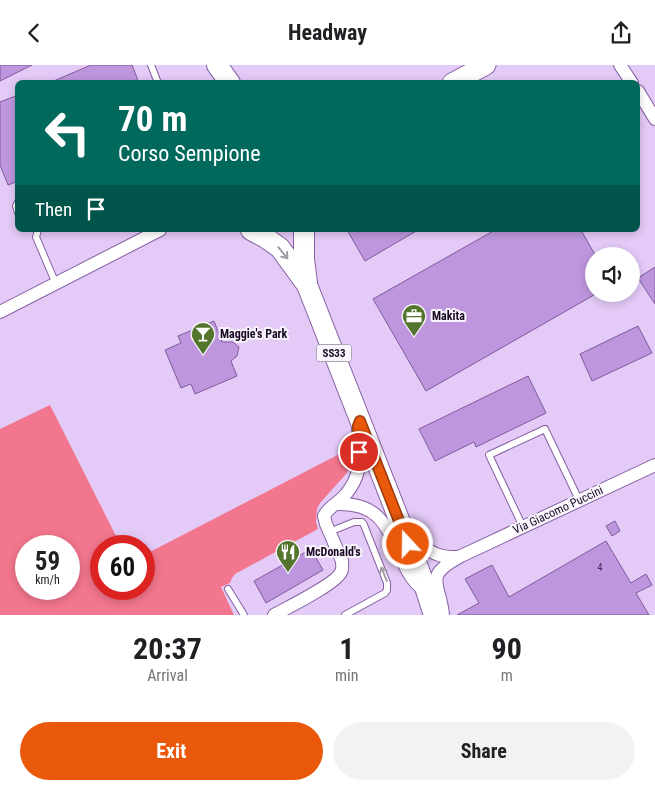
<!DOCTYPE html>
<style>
:root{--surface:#fff;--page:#f2f2f2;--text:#202124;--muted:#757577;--accent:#ea580c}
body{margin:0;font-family:"Roboto Condensed",sans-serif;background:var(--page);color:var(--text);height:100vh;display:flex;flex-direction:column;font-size:19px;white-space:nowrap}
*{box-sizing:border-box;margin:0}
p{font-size:16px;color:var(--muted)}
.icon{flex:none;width:28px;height:28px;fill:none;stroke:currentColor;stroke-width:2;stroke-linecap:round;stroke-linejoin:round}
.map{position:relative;height:550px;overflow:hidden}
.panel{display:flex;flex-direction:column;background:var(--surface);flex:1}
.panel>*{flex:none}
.hud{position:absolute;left:15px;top:15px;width:625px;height:152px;border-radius:8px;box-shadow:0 2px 8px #0003;background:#00695c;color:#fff;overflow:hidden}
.buttons{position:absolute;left:585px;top:182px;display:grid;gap:10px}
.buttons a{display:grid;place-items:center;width:55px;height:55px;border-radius:50%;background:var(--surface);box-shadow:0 2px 8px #0003;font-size:25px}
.speed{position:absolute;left:15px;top:470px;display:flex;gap:10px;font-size:25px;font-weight:700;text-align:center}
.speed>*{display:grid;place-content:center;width:65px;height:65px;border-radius:50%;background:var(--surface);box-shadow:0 2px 8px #0003;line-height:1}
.speed small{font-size:12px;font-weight:400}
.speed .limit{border:8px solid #d22;background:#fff;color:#111}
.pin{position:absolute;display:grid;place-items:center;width:42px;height:42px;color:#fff;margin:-21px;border:2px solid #fff;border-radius:50%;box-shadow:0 1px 5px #0007}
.me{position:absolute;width:55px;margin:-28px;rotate:339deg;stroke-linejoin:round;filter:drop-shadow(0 0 4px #0008)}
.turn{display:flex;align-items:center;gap:18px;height:105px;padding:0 20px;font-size:22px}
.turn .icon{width:65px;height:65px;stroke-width:2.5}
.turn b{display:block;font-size:35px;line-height:42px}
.then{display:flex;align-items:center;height:48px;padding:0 20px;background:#0003;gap:10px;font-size:19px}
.eta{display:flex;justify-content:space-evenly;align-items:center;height:85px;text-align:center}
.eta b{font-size:30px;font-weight:700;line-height:35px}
.button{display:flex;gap:10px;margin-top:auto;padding:10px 20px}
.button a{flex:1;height:58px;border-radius:30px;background:var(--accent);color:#fff;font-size:20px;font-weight:700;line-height:58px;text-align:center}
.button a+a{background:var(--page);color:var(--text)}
header{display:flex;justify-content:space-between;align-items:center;height:65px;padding:0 20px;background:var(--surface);font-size:22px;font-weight:700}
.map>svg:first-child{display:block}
.green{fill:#f2768d;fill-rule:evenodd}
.building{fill:#be96dd;stroke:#805a9c}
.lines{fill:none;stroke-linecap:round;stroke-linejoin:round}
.lane-casing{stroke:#8660a3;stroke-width:8}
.street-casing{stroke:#8660a3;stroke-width:14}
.secondary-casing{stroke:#8660a3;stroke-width:21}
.primary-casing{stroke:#8660a3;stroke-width:22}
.lane{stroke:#fff;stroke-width:6}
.street{stroke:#fff;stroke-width:12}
.secondary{stroke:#fff;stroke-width:19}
.primary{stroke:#fff;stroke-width:20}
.oneway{stroke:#a39da7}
.route-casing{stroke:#983908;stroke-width:12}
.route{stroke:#ea580c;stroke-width:9}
.labels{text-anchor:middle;stroke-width:4;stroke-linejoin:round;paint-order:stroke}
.number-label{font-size:10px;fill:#422c52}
.shield{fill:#f9f5fc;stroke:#5c5065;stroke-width:1}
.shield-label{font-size:11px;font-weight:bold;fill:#190924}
.poi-label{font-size:12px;font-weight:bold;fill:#190924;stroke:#f9f5fc;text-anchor:start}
.street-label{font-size:12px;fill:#190924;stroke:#f9f5fc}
</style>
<header><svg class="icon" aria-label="back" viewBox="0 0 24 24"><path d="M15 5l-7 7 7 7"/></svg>Headway<svg class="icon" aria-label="share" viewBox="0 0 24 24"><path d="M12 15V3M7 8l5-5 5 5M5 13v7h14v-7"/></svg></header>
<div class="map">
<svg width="655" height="550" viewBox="0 0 655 550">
<rect width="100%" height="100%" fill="#e3caf7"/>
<!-- green -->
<path class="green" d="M50,340L121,481H101V524H144V490L351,383L353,392L351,399L346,409L320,438L317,444L316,457L318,464L235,509L232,513L230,518L221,522L234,550H0V364ZM26,481H69V524H26Z"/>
<!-- building -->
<path class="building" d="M0,0H32L0,16Z
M91,0H132L139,18H49Z
M18,30V116L8,120L0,100V37Z
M347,165H418L365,196Z
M495,165H581L594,188V230L426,326L373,234Z
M655,202V239L638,213Z
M214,256L222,277H233L239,282L237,291L231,296L237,311L195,329L191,319L181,323L165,285L181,278L178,271Z
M638,261L652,288L592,316L580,289Z
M528,311L546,348L476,382L474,377L435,396L419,364Z
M615,456L620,466L612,471L606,461Z
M606,476L631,518L646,509L652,520L636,528L649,550H457L479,538L465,514L492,500L509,532Z
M311,484L323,505L266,538L254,516Z"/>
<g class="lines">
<!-- lane casing -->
<g class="lane-casing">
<path id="lane" d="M151,0L158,18
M18,137L16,141L18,148
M38,165L36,172L56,219
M523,462L489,390L545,364L579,435
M329,467L354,457H362L364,460L387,518V525L385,528L345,550
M228,524L244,550"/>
</g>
<!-- street casing -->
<g class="street-casing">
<path id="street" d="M620,0L632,18
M638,26L655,54
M0,247L160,165
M336,439C382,437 387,464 404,499C408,508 413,516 420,522
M402,462C416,464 415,470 423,480C432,490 447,494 461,491
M274,550C287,543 337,518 341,507C343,504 342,499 342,496L326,459L324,451C328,442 339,438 346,429C365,406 358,389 358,362
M443,550C440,517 422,512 461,491L655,400"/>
</g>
<!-- secondary casing -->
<g class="secondary-casing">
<path id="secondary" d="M452,18L486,0"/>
</g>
<!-- primary casing -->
<g class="primary-casing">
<path id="primary" d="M217,0L230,18
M251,165L266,173L280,183L307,220L422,513L434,550
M304,165V194L307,218"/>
</g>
<!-- lane -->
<use href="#lane" class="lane"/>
<!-- street -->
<use href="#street" class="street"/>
<!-- secondary -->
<use href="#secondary" class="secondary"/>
<!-- primary -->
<use href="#primary" class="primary"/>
</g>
<!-- one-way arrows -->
<defs><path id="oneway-shaft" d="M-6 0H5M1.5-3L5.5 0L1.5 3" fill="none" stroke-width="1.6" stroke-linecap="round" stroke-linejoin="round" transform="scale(1.25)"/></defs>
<g class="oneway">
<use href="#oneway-shaft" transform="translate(283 188) rotate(51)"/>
<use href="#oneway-shaft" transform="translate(384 509) rotate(-112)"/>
</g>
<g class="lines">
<!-- route casing -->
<g class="route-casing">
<path id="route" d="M359,387L358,361L360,356L408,479"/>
</g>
<!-- route -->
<use href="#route" class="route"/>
</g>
<!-- icons -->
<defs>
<g id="office-pin" transform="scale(1.25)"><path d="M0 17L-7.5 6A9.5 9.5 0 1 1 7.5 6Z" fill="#54752c" stroke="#f9f5fc"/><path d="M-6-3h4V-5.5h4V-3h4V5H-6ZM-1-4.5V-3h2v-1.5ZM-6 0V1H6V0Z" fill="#fff"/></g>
<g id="bar-pin" transform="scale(1.25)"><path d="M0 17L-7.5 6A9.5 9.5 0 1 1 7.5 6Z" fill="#54752c" stroke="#f9f5fc"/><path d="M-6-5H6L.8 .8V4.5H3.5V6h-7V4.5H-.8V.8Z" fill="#fff"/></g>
<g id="restaurant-pin" transform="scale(1.25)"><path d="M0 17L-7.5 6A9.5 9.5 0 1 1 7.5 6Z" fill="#54752c" stroke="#f9f5fc"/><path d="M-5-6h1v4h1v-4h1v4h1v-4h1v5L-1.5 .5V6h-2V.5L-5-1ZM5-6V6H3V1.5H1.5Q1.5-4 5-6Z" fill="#fff"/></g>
</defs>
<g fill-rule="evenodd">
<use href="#office-pin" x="414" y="251"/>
<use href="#bar-pin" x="203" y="269"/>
<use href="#restaurant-pin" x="288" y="487"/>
</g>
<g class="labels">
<!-- number labels -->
<g class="number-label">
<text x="600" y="506">4</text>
</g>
<!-- shield labels -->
<rect class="shield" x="316.5" y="279.5" width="35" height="17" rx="4"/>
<g class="shield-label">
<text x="334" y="292">SS33</text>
</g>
<!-- poi labels -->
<g class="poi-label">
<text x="432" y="255">Makita</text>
<text x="220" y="273">Maggie's Park</text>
<text x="306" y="491">McDonald's</text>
</g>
<!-- street labels -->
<g class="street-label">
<text transform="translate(558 445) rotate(-25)" y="4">Via Giacomo Puccini</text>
</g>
</g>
</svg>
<div class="buttons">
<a><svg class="icon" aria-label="sound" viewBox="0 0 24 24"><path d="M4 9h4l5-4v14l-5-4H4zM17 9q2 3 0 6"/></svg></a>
</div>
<div class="speed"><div>59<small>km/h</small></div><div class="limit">60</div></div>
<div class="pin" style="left:359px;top:387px;background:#d93025"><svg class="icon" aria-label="arrive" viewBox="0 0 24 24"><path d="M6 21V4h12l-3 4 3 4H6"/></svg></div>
<svg class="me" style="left:408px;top:479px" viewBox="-20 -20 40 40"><circle r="17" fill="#ea580c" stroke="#fff" stroke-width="3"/><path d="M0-11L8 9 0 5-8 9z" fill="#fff"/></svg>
<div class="hud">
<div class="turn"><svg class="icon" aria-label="left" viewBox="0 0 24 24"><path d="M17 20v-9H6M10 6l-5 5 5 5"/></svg><div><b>70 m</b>Corso Sempione</div></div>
<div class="then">Then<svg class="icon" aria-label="arrive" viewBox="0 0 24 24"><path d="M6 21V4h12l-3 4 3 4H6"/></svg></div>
</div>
</div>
<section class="panel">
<div class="eta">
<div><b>20:37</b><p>Arrival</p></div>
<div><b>1</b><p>min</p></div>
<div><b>90</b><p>m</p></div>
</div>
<div class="button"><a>Exit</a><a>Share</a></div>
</section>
